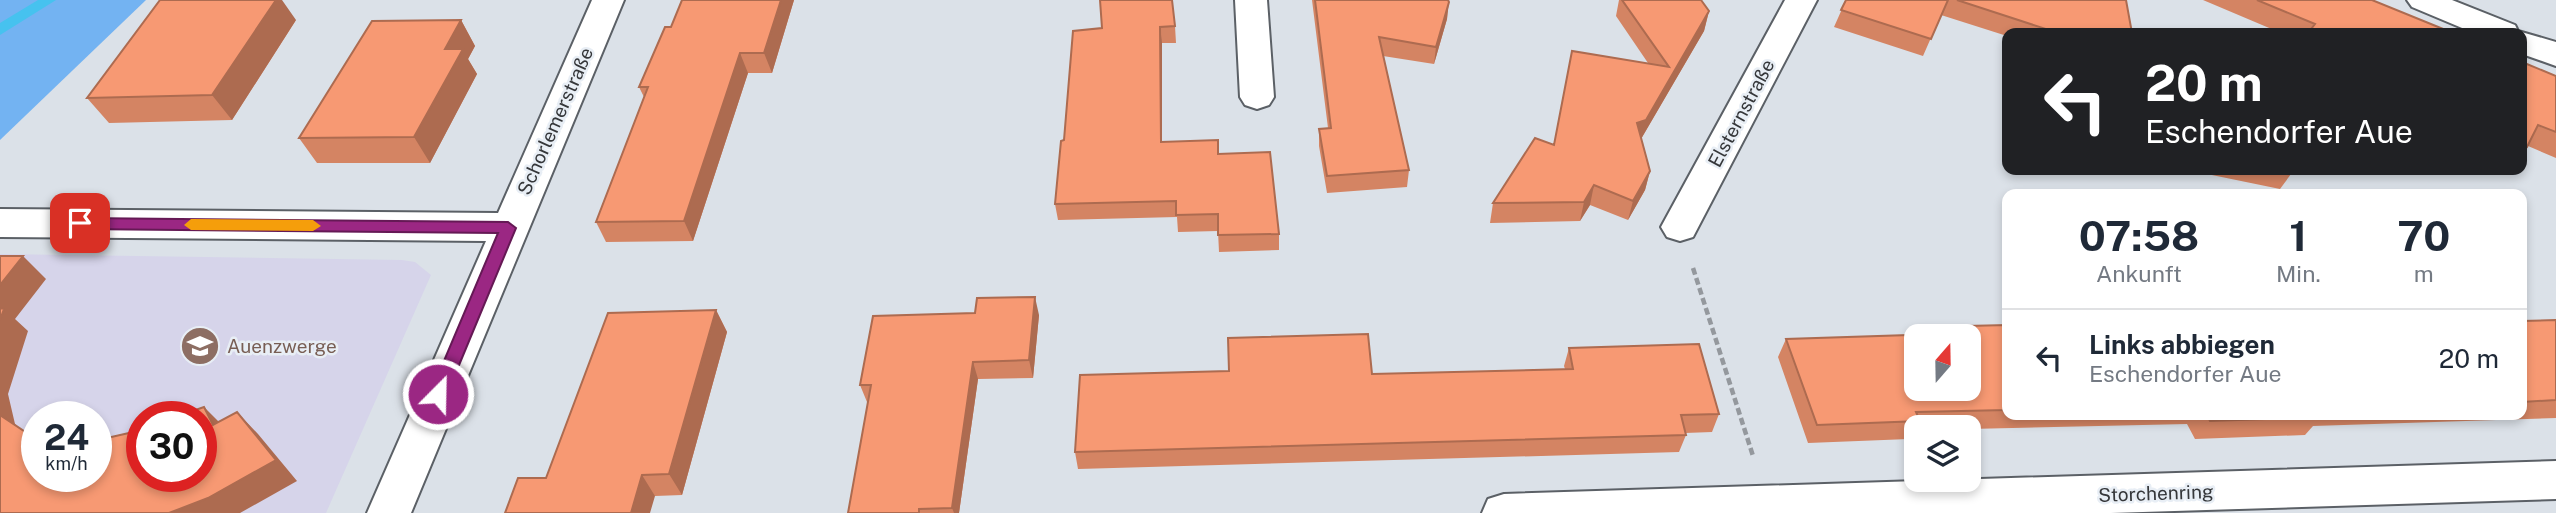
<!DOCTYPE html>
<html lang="de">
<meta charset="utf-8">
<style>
:root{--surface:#fff;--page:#f6f6f7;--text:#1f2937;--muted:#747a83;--line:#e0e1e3}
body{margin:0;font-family:"Public Sans",sans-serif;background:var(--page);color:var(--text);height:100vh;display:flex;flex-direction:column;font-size:26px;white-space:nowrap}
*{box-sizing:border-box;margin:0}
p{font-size:23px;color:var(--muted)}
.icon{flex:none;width:38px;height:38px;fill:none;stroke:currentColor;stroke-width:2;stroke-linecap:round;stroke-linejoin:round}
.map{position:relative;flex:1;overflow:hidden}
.side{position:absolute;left:2002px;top:189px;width:525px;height:231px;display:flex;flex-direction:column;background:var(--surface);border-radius:14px;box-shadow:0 4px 10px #0003}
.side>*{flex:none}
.guide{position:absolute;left:2002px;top:28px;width:525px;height:147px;border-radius:14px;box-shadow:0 4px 10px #0003;background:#202124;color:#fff;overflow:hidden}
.needle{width:46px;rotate:20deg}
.controls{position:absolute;left:1904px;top:324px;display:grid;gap:14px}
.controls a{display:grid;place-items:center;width:77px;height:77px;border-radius:14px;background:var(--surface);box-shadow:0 4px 10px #0003;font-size:35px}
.speed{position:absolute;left:21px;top:401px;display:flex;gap:14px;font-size:35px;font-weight:700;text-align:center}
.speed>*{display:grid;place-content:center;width:91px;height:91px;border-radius:50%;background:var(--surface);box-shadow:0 4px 10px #0003;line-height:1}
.speed small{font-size:18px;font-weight:400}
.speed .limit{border:10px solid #d22;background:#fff;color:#111}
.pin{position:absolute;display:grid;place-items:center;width:60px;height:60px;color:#fff;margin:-30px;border-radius:14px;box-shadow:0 4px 10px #0006}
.me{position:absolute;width:77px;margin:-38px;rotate:23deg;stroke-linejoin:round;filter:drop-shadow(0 0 5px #0008)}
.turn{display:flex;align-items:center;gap:24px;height:147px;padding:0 28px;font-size:32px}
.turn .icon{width:91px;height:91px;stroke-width:2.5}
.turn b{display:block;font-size:49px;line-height:60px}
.eta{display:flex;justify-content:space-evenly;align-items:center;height:119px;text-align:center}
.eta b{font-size:42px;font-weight:700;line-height:49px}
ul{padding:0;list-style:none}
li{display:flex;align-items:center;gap:21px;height:98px;padding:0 28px;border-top:2px solid var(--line)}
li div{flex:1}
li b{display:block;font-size:26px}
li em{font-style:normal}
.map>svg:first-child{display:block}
.education{fill:#d6d4ea;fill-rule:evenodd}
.green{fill:#73b3f2}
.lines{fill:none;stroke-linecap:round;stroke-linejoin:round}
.stream{fill:#46c2ef;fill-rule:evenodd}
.minor-casing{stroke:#5b6066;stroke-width:4}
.tertiary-casing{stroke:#5b6066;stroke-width:4}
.path{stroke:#94989d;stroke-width:4.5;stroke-dasharray:7 3.5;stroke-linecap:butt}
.minor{fill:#fff;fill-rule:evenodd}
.tertiary{fill:#fff;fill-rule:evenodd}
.wall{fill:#d48463}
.shaded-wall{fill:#ad6b50}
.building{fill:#f79973;stroke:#ad6b50;stroke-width:2;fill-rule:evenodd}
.route{fill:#9b2783;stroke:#651955;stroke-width:2}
.slow{fill:#f59e0b}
.labels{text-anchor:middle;stroke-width:5;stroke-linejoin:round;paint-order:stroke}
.street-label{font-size:19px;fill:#35373a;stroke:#e8eef5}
.education-label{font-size:19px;fill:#785e54;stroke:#e8eef5;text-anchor:start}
</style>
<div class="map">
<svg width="2556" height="513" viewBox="0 0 2556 513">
<rect width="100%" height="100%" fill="#dbe1e8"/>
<!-- education -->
<path class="education" d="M0,254L402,260L415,262L431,275L326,513H0ZM37,416H96V476H37ZM142,416H201V476H142Z"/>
<!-- green -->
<path class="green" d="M0,0H146L0,140Z"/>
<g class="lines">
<!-- stream -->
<path class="stream" d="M38,0H56L0,35V23Z"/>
<!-- minor casing -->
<g class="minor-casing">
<path id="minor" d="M592,0H624L411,513H367L486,241L0,237V209L498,213Z
M1235,0H1267L1274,97L1269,105L1257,109L1245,105L1240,97Z
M1785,0H1817L1693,237L1680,241L1667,237L1661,227Z
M2556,461V499L2111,513H1482L1488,499L1504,494Z"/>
</g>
<!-- tertiary casing -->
<g class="tertiary-casing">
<path id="tertiary" d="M2407,0H2452L2515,25L2518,31L2556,42V66L2522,54V33H2474L2412,7Z"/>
</g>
<!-- path -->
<path class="path" d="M1693,268L1753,456"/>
<!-- minor -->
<use href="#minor" class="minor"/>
<!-- tertiary -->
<use href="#tertiary" class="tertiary"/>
</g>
<!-- wall -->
<path class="wall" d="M682,0H794L772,73H748L693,241L606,242L596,222L644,97L639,87L671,27Z
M1312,0H1448L1447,19L1434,64L1383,56L1409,170L1407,187L1327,193L1319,146V129L1328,128Z
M1619,0H1701L1709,11L1704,31L1641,139L1650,171L1645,190L1628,220L1590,205L1580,221L1490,223L1493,203L1554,145L1648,63L1616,16Z
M1846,0H2126L2132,33H2007V36L1941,15L1923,56L1834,27Z
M2203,0H2372L2453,33H2281Z
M296,20L232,120L109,123L87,98Z
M461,20L475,46L468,59L477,74L430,163H317L299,138Z
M1175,26L1176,43H1162V142L1218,154L1279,234V250L1219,252L1218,231L1178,232L1177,217L1058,220L1055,204L1064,140L1102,28Z
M2522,62L2556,76V158L2528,146L2522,153Z
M2207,170H2294L2280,189L2207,174Z
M716,310L727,332L682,495L655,496L546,478Z
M975,313L1039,315L1033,378L978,379L959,513H848L868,402H867L860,385Z
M2556,320V418L2313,426L2305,435L2195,439L2187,424L1969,429V427H1916V430H1915L1909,439L1808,443L1778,357L1786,339L1963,333L1967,326L2007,325V415H2522V321Z
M1569,348L1719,414L1712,432L1685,433L1686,435L1679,452L1078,469L1075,452L1229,371L1372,374L1565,369L1564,366Z"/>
<!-- shaded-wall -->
<path class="shaded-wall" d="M276,0H282L296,20L232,120L212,95Z
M781,0H794L772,73L764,53Z
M1449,2L1447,19L1434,64L1436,47Z
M1709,11L1704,31L1641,139L1637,123Z
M461,20L475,46L468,59L477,74L430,163L414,137L445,49Z
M1160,27L1162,43V158L1161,142Z
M740,53L748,73L693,241L684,221Z
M1650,171L1645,190L1628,220L1633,201Z
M1594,185L1590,205L1580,221L1584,202Z
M23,256L46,279L15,319L28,331L8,394L15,424L23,435L0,416V285Z
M1035,297L1039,315L1033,378L1029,360Z
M716,310L727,332L682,495L669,474Z
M973,362L978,379L959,513H954L952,508Z
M204,407L225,428L213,425Z
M237,412L258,434L297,481L240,513H169Z
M642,475L655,496L650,513H631Z"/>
<!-- building -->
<path class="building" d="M160,0H276L212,95L87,98Z
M682,0H781L764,53H740L684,221L596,222L648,87H639L665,27H671Z
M1100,0H1172L1175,26L1160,27L1161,142L1218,140V154L1270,152L1279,234L1218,235V214L1176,215V201L1055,204L1061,141L1064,140L1073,31L1102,28Z
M1315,0H1448L1449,2L1436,47L1379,37L1409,170L1327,176L1319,129L1331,128Z
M1622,0H1701L1709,11L1646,120L1637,123L1650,171L1633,201L1594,185L1584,202L1493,203L1535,138L1554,145L1572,51L1669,67Z
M1846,0H1948L1931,39L1841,10Z
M1957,0H2126L2132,33H2044L2046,29Z
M2257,0H2372L2453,33H2308L2315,24Z
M461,20L445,49H463L414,137L299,138L372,21Z
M2522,62L2556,76V132L2538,125L2527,147L2522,145Z
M0,256H23L0,285Z
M1035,297L1029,360L973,362L952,508L919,509V513H848L871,385H860L873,316L975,313L977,298Z
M0,308L4,309L0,320Z
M716,310L669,474L642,475L631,513H505L518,478H546L608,313Z
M2556,320V400L2522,402V321Z
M2007,325V410L1916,412L1920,421L1817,425L1786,339L1971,333L1967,326ZM1916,336H1969V388H1916Z
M1368,334L1372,374L1573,369L1569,348L1699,344L1719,414L1681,415L1686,435L1075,452L1080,375L1229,371L1228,338Z
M204,407L213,425L237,412L276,460L208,498L169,513H0V415L27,433L37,435V476H96V438H107L142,430V476H201V416H178Z
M2207,415H2321L2323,417L2210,421Z"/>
<!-- route -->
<path class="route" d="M80,218L508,222L516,228L447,394L438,401L430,394L498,233L80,229L73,223Z"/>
<!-- slow -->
<path class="slow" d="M191,219L313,220L321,226L313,231L191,230L184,225Z"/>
<!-- icons -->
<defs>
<g id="school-disc" transform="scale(2.0125)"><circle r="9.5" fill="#8d6e63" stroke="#e8eef5"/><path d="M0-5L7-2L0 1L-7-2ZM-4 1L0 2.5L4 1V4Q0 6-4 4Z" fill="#fff"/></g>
</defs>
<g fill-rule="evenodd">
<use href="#school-disc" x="200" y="346"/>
</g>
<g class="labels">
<!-- street labels -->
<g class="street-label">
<text transform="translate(1741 113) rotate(-62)" y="7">Elsternstraße</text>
<text transform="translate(555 121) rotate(-66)" y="7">Schorlemerstraße</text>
<text transform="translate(2156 493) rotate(-2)" y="7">Storchenring</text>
</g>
<!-- education labels -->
<g class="education-label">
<text x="227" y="353">Auenzwerge</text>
</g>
</g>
</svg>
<div class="controls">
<a><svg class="needle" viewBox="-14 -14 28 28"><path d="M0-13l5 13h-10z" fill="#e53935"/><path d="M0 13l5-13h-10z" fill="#747a83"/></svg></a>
<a><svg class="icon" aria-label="layers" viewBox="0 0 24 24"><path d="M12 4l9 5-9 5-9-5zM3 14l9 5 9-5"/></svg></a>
</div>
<div class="speed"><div>24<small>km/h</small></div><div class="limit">30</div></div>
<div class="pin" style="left:80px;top:223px;background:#d93025"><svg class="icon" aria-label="arrive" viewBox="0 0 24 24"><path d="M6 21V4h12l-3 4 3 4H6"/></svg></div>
<svg class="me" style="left:438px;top:394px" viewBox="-20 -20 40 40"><circle r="17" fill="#9b2783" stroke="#fff" stroke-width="3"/><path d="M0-11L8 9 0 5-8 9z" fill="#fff"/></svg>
<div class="guide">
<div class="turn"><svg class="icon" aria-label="left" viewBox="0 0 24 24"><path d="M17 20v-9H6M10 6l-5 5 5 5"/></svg><div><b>20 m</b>Eschendorfer Aue</div></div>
</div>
<section class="side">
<div class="eta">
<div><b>07:58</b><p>Ankunft</p></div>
<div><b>1</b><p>Min.</p></div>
<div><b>70</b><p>m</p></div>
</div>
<ul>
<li><svg class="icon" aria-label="left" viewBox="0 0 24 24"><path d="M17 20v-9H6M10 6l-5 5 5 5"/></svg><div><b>Links abbiegen</b><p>Eschendorfer Aue</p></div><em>20 m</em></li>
</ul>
</section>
</div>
